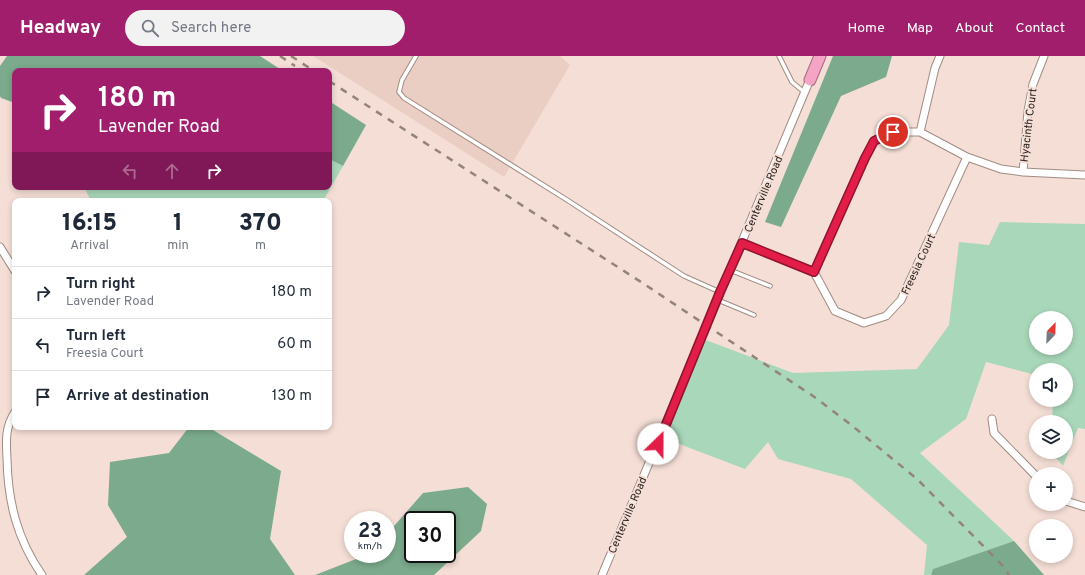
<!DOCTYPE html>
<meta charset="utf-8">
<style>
:root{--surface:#fff;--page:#f2f2f3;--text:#1f2937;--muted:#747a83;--line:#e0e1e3;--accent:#a11e6d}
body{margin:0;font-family:Overpass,sans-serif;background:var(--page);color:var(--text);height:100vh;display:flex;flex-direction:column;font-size:15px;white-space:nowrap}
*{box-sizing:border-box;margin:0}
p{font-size:13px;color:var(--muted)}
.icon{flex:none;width:22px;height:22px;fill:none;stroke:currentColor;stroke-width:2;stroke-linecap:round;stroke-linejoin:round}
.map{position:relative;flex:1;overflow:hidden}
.side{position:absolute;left:12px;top:142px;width:320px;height:232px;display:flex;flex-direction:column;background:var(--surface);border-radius:8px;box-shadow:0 2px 6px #0003}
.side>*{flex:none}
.hud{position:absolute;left:12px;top:12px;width:320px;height:122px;border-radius:8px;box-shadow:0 2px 6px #0003;background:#a11e6d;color:#fff;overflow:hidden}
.needle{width:26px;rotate:23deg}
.controls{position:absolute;left:1029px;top:255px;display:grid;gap:8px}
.controls a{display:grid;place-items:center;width:44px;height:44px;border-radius:50%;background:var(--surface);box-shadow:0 2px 6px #0003;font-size:20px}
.speed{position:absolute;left:344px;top:455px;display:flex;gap:8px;font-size:20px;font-weight:700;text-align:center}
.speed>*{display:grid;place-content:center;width:52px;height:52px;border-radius:50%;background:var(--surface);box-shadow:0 2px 6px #0003;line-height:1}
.speed small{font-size:10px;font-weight:400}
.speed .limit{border:2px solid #111;border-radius:6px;background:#fff;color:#111}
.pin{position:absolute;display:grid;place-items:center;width:34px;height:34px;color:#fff;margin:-17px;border:2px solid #fff;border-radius:50%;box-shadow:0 1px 4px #0007}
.me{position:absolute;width:44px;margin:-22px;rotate:23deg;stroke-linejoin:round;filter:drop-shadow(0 0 3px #0008)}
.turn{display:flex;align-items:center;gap:14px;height:84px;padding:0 20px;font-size:18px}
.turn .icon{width:52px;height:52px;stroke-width:2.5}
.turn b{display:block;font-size:28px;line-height:34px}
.lanes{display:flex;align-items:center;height:38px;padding:0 20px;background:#0003;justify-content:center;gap:20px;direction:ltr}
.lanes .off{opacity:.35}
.eta{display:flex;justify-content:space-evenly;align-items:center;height:68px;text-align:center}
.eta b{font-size:24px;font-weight:800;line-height:28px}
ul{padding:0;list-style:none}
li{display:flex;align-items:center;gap:12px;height:52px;padding:0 20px;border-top:1px solid var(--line)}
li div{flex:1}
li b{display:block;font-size:15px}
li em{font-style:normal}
header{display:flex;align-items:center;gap:24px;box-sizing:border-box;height:56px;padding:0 20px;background:var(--accent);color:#fff}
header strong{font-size:19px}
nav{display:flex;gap:22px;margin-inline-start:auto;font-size:14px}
.search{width:280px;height:36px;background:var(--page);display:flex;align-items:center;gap:10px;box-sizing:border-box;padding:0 14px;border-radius:22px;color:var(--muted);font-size:15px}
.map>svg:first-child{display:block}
.built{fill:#ebcec3}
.green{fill:#a9d7ba;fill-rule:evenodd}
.forest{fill:#7baa8c;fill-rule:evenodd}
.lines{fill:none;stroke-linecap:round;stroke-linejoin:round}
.service-casing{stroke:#a08c84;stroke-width:5.5}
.minor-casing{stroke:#a08c84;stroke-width:9}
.trunk-casing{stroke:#aa667f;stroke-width:13}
.service{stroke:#fff;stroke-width:3.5}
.minor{stroke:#fff;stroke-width:7}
.trunk{stroke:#f4a4c4;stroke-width:11}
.rail{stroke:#93837d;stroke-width:2.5;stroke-dasharray:7 7;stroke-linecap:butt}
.route-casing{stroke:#92132f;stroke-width:10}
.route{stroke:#e11d48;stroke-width:7}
.labels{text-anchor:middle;stroke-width:4;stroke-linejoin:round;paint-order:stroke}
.street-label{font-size:11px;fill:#251d1a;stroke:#f4ded5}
</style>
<header>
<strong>Headway</strong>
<div class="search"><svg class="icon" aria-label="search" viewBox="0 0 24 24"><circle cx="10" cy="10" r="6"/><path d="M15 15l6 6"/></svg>Search here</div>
<nav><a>Home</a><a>Map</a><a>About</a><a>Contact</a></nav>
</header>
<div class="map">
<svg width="1085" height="519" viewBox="0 0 1085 519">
<rect width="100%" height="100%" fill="#f4ded5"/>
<!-- built -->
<path class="built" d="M313,0H560L570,9L504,121Z"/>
<!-- green -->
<path class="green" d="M329,103L343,110L323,145H91L84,131H329Z
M1000,166L1085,168V373L1078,372L1063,410L1051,396H1066V366H1052L1053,344H1066V314H1036V319L986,306L966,363L920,397L1014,485L933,513L931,519H924L927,489L851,423L778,403L768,386L745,413L661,381L703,283L793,317L917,313L949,269L959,186L989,189ZM1036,262H1066V292H1036Z"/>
<!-- forest -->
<path class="forest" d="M7,0H260L283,15H15V47L1,42L0,40V10Z
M833,0H892L886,21L841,40L781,171L765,166Z
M329,45L366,69L343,110L329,103Z
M189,371H208L281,415L270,483L295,519H84L127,481L108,449L110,406L169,397Z
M468,431L487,448L481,475L434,519H315L369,498H387V478L423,437ZM413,464H447V498H413Z
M1014,485L1044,519H931L933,513Z"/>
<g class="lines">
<!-- service casing -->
<g class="service-casing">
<path id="service" d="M416,0L402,24L399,36L404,42L564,142L684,220L720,236
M779,0L792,26L804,36
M730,214L770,230
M718,244L754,259"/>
</g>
<!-- minor casing -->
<g class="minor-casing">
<path id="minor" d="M893,76H920L967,101L901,244L886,260L864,267L835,255L814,216L865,102L874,85Z
M920,76L935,12L940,0
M967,101L1001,113L1023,116L1085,119
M1023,116L1028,55L1033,28L1044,0
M742,187L814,216
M0,191L15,215
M15,356C5,371 6,385 7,403C8,446 17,483 42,519
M992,363L994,377L1036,420
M1066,445L1085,451
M602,519L811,21"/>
</g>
<!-- trunk casing -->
<g class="trunk-casing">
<path id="trunk" d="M810,24L820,0"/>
</g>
<!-- service -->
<use href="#service" class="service"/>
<!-- minor -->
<use href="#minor" class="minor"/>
<!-- trunk -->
<use href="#trunk" class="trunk"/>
<!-- rail -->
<path class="rail" d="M280,0L295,10
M291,0L314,15
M329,25L641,226L813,340L850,368L917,423L1002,509L1009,519"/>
</g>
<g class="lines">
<!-- route casing -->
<g class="route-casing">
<path id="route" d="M658,388L720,236L742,187L814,216L865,102L874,85L893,76"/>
</g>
<!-- route -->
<use href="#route" class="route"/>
</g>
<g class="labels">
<!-- street labels -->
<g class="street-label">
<text transform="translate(1028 69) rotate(-83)" y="4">Hyacinth Court</text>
<text transform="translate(763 138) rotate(-67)" y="4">Centerville Road</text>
<text transform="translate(918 208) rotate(-65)" y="4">Freesia Court</text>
<text transform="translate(627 459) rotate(-67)" y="4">Centerville Road</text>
</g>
</g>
</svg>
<div class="controls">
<a><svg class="needle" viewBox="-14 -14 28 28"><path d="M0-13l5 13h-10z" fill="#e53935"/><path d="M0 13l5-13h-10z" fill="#747a83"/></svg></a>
<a><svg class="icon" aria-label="sound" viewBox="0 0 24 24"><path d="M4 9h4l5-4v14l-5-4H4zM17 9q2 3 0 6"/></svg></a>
<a><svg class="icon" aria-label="layers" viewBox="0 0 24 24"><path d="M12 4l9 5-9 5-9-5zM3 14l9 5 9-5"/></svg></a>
<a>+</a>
<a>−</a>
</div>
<div class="speed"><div>23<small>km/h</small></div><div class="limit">30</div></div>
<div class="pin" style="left:893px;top:76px;background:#d93025"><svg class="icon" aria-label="arrive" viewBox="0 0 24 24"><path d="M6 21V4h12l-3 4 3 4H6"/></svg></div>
<svg class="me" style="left:658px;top:388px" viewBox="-20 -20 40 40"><circle r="19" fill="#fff"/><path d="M0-13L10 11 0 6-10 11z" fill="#e11d48"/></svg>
<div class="hud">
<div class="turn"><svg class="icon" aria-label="right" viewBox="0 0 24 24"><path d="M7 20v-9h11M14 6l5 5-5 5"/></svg><div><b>180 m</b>Lavender Road</div></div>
<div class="lanes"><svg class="icon off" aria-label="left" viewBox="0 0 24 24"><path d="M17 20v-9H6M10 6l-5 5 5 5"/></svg><svg class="icon off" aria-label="ahead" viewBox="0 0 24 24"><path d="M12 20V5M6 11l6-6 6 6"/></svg><svg class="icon" aria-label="right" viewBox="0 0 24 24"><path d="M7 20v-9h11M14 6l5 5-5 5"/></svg></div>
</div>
<section class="side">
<div class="eta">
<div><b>16:15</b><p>Arrival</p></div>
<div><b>1</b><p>min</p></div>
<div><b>370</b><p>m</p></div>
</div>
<ul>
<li><svg class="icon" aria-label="right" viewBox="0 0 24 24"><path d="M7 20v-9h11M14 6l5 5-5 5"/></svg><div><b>Turn right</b><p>Lavender Road</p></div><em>180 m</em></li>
<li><svg class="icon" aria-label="left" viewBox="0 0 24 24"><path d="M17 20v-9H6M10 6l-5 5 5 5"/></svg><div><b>Turn left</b><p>Freesia Court</p></div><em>60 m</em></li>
<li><svg class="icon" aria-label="arrive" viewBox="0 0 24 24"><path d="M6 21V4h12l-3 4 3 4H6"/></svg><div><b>Arrive at destination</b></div><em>130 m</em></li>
</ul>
</section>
</div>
